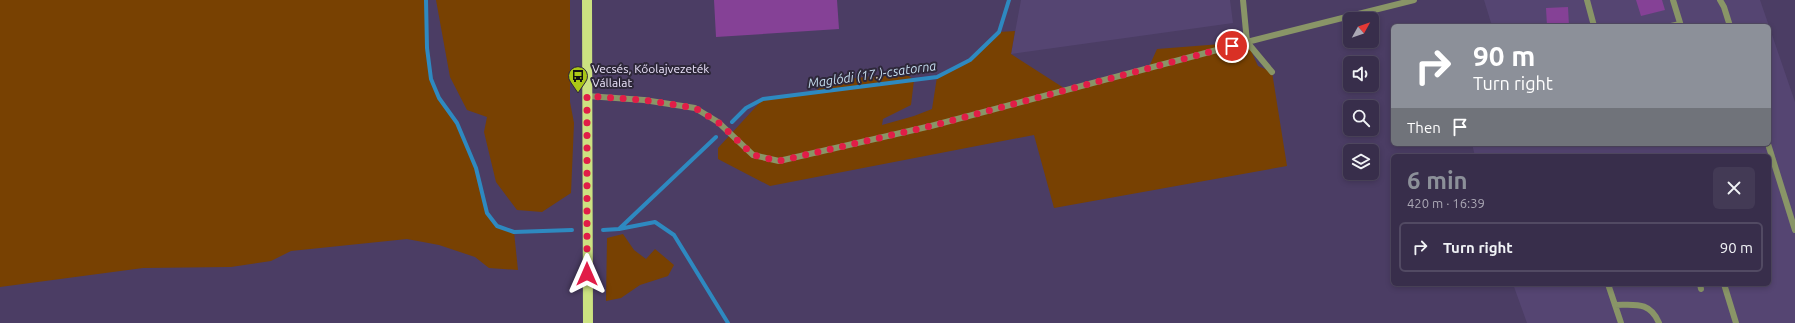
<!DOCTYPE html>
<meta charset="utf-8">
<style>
:root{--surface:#382e4b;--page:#433a55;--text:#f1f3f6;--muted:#aba8b5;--line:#524a63;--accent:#8c9099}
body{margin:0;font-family:Ubuntu,sans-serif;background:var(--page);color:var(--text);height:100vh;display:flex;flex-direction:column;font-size:15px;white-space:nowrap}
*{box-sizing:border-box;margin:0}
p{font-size:13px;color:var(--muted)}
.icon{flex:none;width:22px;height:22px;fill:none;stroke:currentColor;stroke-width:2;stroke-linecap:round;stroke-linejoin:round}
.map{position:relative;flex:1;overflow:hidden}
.details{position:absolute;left:1391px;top:154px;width:380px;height:132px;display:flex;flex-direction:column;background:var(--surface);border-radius:6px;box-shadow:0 2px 6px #0003,0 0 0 1px var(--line)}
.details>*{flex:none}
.top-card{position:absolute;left:1391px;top:24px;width:380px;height:122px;border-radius:6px;box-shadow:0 2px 6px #0003,0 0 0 1px var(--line);background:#8c9099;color:#fff;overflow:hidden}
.needle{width:26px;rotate:50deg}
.controls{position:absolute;left:1343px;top:12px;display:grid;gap:8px}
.controls a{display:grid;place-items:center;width:36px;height:36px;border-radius:6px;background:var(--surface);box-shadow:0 2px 6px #0003,0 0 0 1px var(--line);font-size:20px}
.pin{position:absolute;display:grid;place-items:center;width:34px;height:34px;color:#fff;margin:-17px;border:2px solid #fff;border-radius:50%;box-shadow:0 1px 4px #0007}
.me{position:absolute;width:44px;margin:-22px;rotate:0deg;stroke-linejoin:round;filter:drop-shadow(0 0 3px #0008)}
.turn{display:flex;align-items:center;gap:14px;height:84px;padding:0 16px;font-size:18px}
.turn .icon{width:52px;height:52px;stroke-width:2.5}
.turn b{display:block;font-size:28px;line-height:34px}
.then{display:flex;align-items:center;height:38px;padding:0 16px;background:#0003;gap:8px;font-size:15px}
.round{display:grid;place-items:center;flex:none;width:42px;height:42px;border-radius:6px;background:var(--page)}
.overview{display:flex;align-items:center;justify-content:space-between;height:68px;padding:0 16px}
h1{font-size:24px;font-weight:700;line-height:30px;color:var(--accent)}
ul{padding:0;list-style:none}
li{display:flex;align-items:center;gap:12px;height:50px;margin:0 8px 6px;padding:0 8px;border:2px solid var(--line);border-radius:6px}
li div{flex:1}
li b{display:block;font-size:15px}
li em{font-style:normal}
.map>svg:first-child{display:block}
.built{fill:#554572}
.green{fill:#784102}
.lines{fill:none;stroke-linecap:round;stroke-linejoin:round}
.stream{stroke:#2e89c0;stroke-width:4}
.building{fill:#854196}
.service{stroke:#899567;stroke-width:6}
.primary{stroke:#cce281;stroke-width:10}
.route{stroke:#e11d48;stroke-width:7;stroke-dasharray:0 12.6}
.labels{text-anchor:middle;stroke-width:4;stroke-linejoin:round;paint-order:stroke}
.poi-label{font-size:12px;fill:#ebe3fb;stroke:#2e283a;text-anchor:start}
.water-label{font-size:13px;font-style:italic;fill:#c3dbed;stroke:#2e283a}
</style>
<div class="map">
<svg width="1795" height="323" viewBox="0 0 1795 323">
<rect width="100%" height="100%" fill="#4b3d64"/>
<!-- built -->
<path class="built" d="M1021,0H1230L1233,23L1011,54Z
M1484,0H1760L1769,26H1492Z
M1769,26L1795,102V323H1527L1513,284H1769V156H1475L1472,144H1769Z"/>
<!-- green -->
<path class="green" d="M0,0H426L427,48L431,79L439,98L457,123L476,168L487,213L497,226L514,232L518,270L489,268L475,257L439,245L407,239L291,251L271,261L231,267L143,268L0,287Z
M436,0H570V102L574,123L571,193L542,212L517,210L496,182L484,132L487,117L467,110L450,77Z
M1015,31L1011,54L1067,90L1148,69L1157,49L1247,42L1258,66L1272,72L1287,166L1054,208L1034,135L770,186L718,159V148L763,99L814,93L826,81L905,73L914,80L911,105L883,119L882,125L914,116L932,109L937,77L970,60L999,32Z
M623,234L634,250L646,259L655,249L674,265L668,276L640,285L621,298L606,301L607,238Z"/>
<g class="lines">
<!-- stream -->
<path class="stream" d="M426,0L427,48L431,79L439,98L457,123L476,168L487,213L497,226L514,232L572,230
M732,122L746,108L763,99L937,77L970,60L999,32L1009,0
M619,229L716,137
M603,230L619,229L655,222L674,235L728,323"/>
</g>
<!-- building -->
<path class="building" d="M714,0H837L839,29L716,37Z
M1636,0H1662L1665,10L1641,16Z
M1568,7L1569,26H1547L1546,8Z"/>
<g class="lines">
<!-- service -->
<path class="service" d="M1243,0L1247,42L1272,72
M1587,0L1594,26
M1673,0L1681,26
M1720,0L1724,7L1730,26
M1671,26L1680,24
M587,96L644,100L695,108L718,122L753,155L779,161L931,126L1247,42L1414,0
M1768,144L1795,230
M1608,284L1621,323
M1700,284L1701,289
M1724,284L1736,323
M1615,305C1635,305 1650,301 1659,323"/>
<!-- primary -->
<path class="primary" d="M587,0L588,323"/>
</g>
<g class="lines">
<!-- route -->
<path class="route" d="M587,274V96L644,100L695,108L718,122L753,155L779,161L931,126L1232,46"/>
</g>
<!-- icons -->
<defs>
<g id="bus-pin" transform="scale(1)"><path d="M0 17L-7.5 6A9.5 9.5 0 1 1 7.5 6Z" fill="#aac717" stroke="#2e283a"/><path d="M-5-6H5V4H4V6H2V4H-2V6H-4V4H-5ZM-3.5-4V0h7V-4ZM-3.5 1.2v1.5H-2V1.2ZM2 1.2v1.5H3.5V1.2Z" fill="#111"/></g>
</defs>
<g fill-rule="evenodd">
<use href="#bus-pin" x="578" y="76"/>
</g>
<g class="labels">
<!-- poi labels -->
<g class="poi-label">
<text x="592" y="73">Vecsés, Kőolajvezeték<tspan x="592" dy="14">Vállalat</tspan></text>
</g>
<!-- water labels -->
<g class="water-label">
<text transform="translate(872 74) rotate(-8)" y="5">Maglódi (17.)-csatorna</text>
</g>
</g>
</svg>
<div class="controls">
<a><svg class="needle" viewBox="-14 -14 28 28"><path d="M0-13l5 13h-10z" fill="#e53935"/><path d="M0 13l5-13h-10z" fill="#aba8b5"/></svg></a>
<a><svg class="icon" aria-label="sound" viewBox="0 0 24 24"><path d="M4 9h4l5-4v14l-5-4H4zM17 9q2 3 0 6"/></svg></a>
<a><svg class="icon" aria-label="search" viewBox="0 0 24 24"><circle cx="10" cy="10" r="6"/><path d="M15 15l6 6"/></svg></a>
<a><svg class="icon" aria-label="layers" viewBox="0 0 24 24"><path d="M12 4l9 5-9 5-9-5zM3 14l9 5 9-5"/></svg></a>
</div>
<div class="pin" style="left:1232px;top:46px;background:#d93025"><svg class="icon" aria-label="arrive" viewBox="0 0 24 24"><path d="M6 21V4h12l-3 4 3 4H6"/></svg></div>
<svg class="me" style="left:587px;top:274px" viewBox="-20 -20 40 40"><path d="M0-17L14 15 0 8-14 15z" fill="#e11d48" stroke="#fff" stroke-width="4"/></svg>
<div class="top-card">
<div class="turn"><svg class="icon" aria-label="right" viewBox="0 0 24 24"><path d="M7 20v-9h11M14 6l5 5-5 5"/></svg><div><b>90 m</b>Turn right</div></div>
<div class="then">Then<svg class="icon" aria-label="arrive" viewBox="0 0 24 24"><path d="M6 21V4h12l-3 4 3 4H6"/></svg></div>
</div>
<section class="details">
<div class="overview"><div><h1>6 min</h1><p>420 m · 16:39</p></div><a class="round"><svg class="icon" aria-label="close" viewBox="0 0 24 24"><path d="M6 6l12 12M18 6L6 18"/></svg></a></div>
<ul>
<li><svg class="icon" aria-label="right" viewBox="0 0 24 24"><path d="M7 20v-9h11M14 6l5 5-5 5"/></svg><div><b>Turn right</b></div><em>90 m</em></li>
</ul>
</section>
</div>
